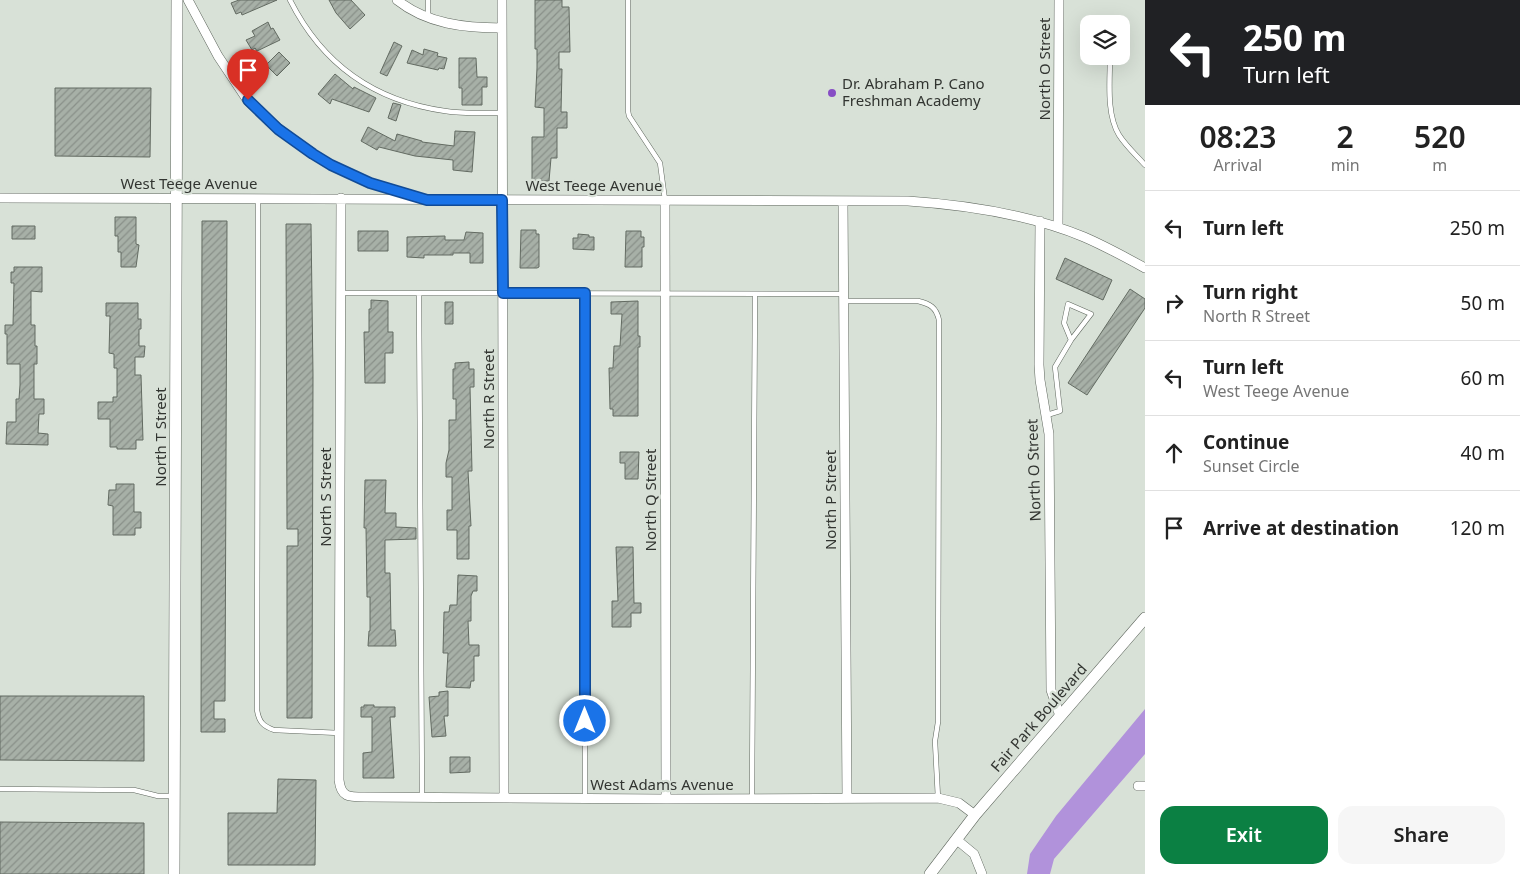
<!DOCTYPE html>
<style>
:root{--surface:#fff;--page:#f6f6f6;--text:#222;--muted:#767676;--line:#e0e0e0;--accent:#0b8043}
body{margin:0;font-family:"Noto Sans",sans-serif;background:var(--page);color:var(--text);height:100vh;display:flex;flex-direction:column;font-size:19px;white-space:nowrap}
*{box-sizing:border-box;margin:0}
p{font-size:16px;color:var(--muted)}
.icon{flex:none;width:28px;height:28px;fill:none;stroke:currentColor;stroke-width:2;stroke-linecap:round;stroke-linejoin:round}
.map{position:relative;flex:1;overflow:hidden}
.sheet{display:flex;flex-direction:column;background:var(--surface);width:375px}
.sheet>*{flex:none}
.top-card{background:#202124;color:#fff;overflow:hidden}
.tools{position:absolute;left:1080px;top:15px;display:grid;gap:10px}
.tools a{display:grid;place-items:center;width:50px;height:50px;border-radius:10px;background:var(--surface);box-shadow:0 5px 20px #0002;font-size:25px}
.pin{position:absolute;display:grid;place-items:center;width:42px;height:42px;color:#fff;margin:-51px -21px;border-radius:50% 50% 50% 0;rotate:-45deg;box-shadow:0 0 5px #0007}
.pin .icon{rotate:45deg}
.me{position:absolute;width:55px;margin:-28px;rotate:0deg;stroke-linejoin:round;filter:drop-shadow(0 0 4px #0008)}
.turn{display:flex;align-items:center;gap:18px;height:105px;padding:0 15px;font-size:22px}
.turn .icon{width:65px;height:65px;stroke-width:2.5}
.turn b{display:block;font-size:35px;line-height:42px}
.eta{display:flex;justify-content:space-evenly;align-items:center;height:85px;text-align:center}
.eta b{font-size:30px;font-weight:600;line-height:35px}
.primary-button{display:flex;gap:10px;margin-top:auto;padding:10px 15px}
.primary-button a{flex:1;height:58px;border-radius:15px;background:var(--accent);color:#fff;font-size:20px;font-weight:600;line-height:58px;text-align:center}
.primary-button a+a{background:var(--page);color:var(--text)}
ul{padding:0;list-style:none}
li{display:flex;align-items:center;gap:15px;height:75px;padding:0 15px;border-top:1px solid var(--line)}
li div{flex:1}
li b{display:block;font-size:19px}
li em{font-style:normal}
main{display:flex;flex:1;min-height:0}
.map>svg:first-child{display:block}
.water{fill:#b192db}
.building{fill:url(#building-hatch);stroke:#636b62}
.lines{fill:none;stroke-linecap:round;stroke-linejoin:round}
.service-casing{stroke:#5e665d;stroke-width:5.5}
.minor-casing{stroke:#5e665d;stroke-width:10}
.tertiary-casing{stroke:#5e665d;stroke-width:12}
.service{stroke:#fff;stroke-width:4.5}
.minor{stroke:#fff;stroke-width:9}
.tertiary{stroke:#fff;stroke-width:11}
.route-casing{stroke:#114b97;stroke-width:12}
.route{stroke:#1a73e8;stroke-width:9}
.poi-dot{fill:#874ec5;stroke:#d8e1d7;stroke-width:2}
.labels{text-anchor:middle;stroke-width:4.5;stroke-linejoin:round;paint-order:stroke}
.street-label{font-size:15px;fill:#323531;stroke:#d8e1d7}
.poi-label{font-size:15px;fill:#323531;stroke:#d8e1d7;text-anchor:start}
</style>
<main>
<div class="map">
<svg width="1145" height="874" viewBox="0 0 1145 874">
<defs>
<pattern id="building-hatch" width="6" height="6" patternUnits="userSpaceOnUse" patternTransform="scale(1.25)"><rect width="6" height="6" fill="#a7b0a7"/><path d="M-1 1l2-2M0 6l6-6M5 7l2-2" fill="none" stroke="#899089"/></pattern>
</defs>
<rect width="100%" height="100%" fill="#d8e1d7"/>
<!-- water -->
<path class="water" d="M1145,709V754L1054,859L1050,874H1027L1030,854L1056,816Z"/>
<!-- building -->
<path class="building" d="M239,0H277L242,15L241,12L236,14L231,3Z
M329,0H351L365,15L350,29L336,13Z
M535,0H562V7H569L570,52H559V69H562L561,112H567V128H557V158H551L549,181H532V137H544V108L535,107L537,68V49H535Z
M268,22L271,29L273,28L280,40L257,51L255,48L252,50L246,40L255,36L252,31Z
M394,42L402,46L387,76L380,73Z
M424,49L438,53L437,56L447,58L444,69L439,68L438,70L407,63L412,50L423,55Z
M279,52L290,63L277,76L266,65Z
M459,58H476L477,77H487V87H482V105H462V88H459Z
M335,74L353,89L354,87L376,98L369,112L332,99L330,104L318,94Z
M55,88H151L150,157L55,156Z
M393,103L401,105L396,121L388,118Z
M368,127L395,141L397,134L422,141V142L454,146L455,131L475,132L472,172L453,170V160L415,156L379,147L377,150L361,141Z
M115,217H136V244L139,245L136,267H121V252H118V236H115Z
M202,221H227L225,701H214V719H225V732H201Z
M286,224H311L313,375L312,718H287V546H298V529H287Z
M12,226H35V239H12Z
M521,230H536V234H539V267L537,268H520Z
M358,231H388V251H358Z
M626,231H641V237H644V247H642V267H625Z
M466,232L483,233V263H470V253H453V255H424V258L407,257V237L445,236V240H464Z
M578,234L589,235V237H594V250L573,249V238H578Z
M1065,258L1112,280L1103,300L1056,279Z
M14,267H42V292L31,291V325H35V346H37V364H34V399H44V414H39L38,433L48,434V445L6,444L7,422H16V399H19L20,385V364H7V334H5V325H13L14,283H11V272H14Z
M1130,289L1145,299V308L1087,395L1068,383Z
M371,300L388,301V332H393V353H385V383H365L364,332H369V309H371Z
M638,301V336H640V347H638V416H613V409H610L609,368H613L614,346H620L622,314H611V302Z
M445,302H453V324H445Z
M106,303H138V319H141V329H139V346H145L144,357H135V375H141L143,440H136V449H117V447H110V419H98V402H113V397H117V368H114V354L109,353L110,316H106Z
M469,362V369H474V387H470L472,471H468L471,526H469V559H457V530H447V510H452V477H446V463L449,450V420H456V399H453V369H455V363Z
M620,452H639L638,479H625V463H620Z
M365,480H386L385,513H396V527L416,528V539L385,540V573H390L391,630H395L396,646H368L369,631H370V597H367L366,528H364Z
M116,484H134V512H141V528H135V535H113V506L108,505L109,490H116Z
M616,547H633L634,603H641V613H631V627H612V601H618Z
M458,575L477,576V591H473L471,596V621H468L469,645H479V656H474V681H471L470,688L446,687L448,653H443L444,612H449L450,605H457Z
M448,691V716H444L446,736L432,737L429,697L439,696V692Z
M0,696H144V761L0,760Z
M364,705H374V707H395V717H390L394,778H363V753L372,752V717H361V707H364Z
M450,757H470V772L450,773Z
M278,779L316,780L315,865H228V813H277Z
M0,822L144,823V874H0Z"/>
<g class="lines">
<!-- service casing -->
<g class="service-casing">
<path id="service" d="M290,0C322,64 374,101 445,111C463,114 483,113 502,113
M428,0V18
M628,0V111L629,116L660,163L665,200
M1110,56C1110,80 1106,114 1119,135C1126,146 1136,155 1145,165
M258,198L257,710C259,722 263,726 274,730L339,733
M340,293L843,294
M419,293L422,797
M843,301H918C930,304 936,307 939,320L938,722L935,741L938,798
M1047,415L1060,411L1055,367L1071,340L1091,314L1068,304L1064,323L1071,340
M0,789L134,790L158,796H173
M585,798V293
M752,798L755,294"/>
</g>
<!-- minor casing -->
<g class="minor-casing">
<path id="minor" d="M188,0L218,56L248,101L279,129L313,154L331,165L370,183L415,196
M397,0C427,24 465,28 502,28
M502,0L504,798
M0,198L908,201C968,205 1028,214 1084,237C1105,246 1125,257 1145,268
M341,198L339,780C341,797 348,797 364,797L666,799L938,798L959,803L975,815
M665,200L666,799
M843,201L847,798
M1040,221L1039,365L1040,380L1049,434L1051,690L1060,716
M1058,227L1059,0
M1138,786H1145
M957,840L974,854L982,874"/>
</g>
<!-- tertiary casing -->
<g class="tertiary-casing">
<path id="tertiary" d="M174,874L177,0
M930,874L975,815L1145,618"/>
</g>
<!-- service -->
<use href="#service" class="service"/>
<!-- minor -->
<use href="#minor" class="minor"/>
<!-- tertiary -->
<use href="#tertiary" class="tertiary"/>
</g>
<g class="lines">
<!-- route casing -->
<g class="route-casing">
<path id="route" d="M248,100L278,129L313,154L331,165L370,183L427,200H502L503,293H585V721"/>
</g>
<!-- route -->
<use href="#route" class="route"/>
</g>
<!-- markers -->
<circle class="poi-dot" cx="832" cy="93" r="5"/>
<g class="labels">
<!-- street labels -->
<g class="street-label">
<text transform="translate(1045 69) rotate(-90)" y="5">North O Street</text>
<text x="189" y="189">West Teege Avenue</text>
<text x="594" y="191">West Teege Avenue</text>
<text transform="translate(489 399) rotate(-90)" y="5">North R Street</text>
<text transform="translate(161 437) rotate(-90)" y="5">North T Street</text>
<text transform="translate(1034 470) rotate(-92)" y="5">North O Street</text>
<text transform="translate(326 497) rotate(-90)" y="5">North S Street</text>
<text transform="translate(651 500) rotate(-90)" y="5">North Q Street</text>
<text transform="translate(831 500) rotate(-90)" y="5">North P Street</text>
<text transform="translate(1039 718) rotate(-49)" y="5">Fair Park Boulevard</text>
<text x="662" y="790">West Adams Avenue</text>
</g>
<!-- poi labels -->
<g class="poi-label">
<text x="842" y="89">Dr. Abraham P. Cano<tspan x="842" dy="17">Freshman Academy</tspan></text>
</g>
</g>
</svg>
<div class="tools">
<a><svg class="icon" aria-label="layers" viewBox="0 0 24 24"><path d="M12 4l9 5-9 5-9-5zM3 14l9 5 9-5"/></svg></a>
</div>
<div class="pin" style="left:248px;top:100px;background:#d93025"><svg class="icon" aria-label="arrive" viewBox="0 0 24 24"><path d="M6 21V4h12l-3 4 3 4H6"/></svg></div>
<svg class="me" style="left:585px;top:721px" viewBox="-20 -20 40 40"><circle r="17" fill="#1a73e8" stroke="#fff" stroke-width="3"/><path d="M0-11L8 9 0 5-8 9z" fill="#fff"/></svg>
</div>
<section class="sheet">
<div class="top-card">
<div class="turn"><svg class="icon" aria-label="left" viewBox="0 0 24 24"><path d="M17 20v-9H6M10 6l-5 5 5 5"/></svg><div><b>250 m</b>Turn left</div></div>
</div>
<div class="eta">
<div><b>08:23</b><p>Arrival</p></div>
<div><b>2</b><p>min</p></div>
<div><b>520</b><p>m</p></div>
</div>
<ul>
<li><svg class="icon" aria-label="left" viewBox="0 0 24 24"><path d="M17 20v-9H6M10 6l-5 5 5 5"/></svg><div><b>Turn left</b></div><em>250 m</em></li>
<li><svg class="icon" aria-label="right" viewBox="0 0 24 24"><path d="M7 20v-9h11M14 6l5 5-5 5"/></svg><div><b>Turn right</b><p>North R Street</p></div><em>50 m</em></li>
<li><svg class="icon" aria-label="left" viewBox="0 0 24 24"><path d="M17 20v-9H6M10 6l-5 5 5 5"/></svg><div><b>Turn left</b><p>West Teege Avenue</p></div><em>60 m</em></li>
<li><svg class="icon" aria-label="ahead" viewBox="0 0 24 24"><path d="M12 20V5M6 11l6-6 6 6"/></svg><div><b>Continue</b><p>Sunset Circle</p></div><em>40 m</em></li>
<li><svg class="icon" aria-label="arrive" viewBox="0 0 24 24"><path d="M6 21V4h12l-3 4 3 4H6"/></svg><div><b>Arrive at destination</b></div><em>120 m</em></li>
</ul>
<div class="primary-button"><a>Exit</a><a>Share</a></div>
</section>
</main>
